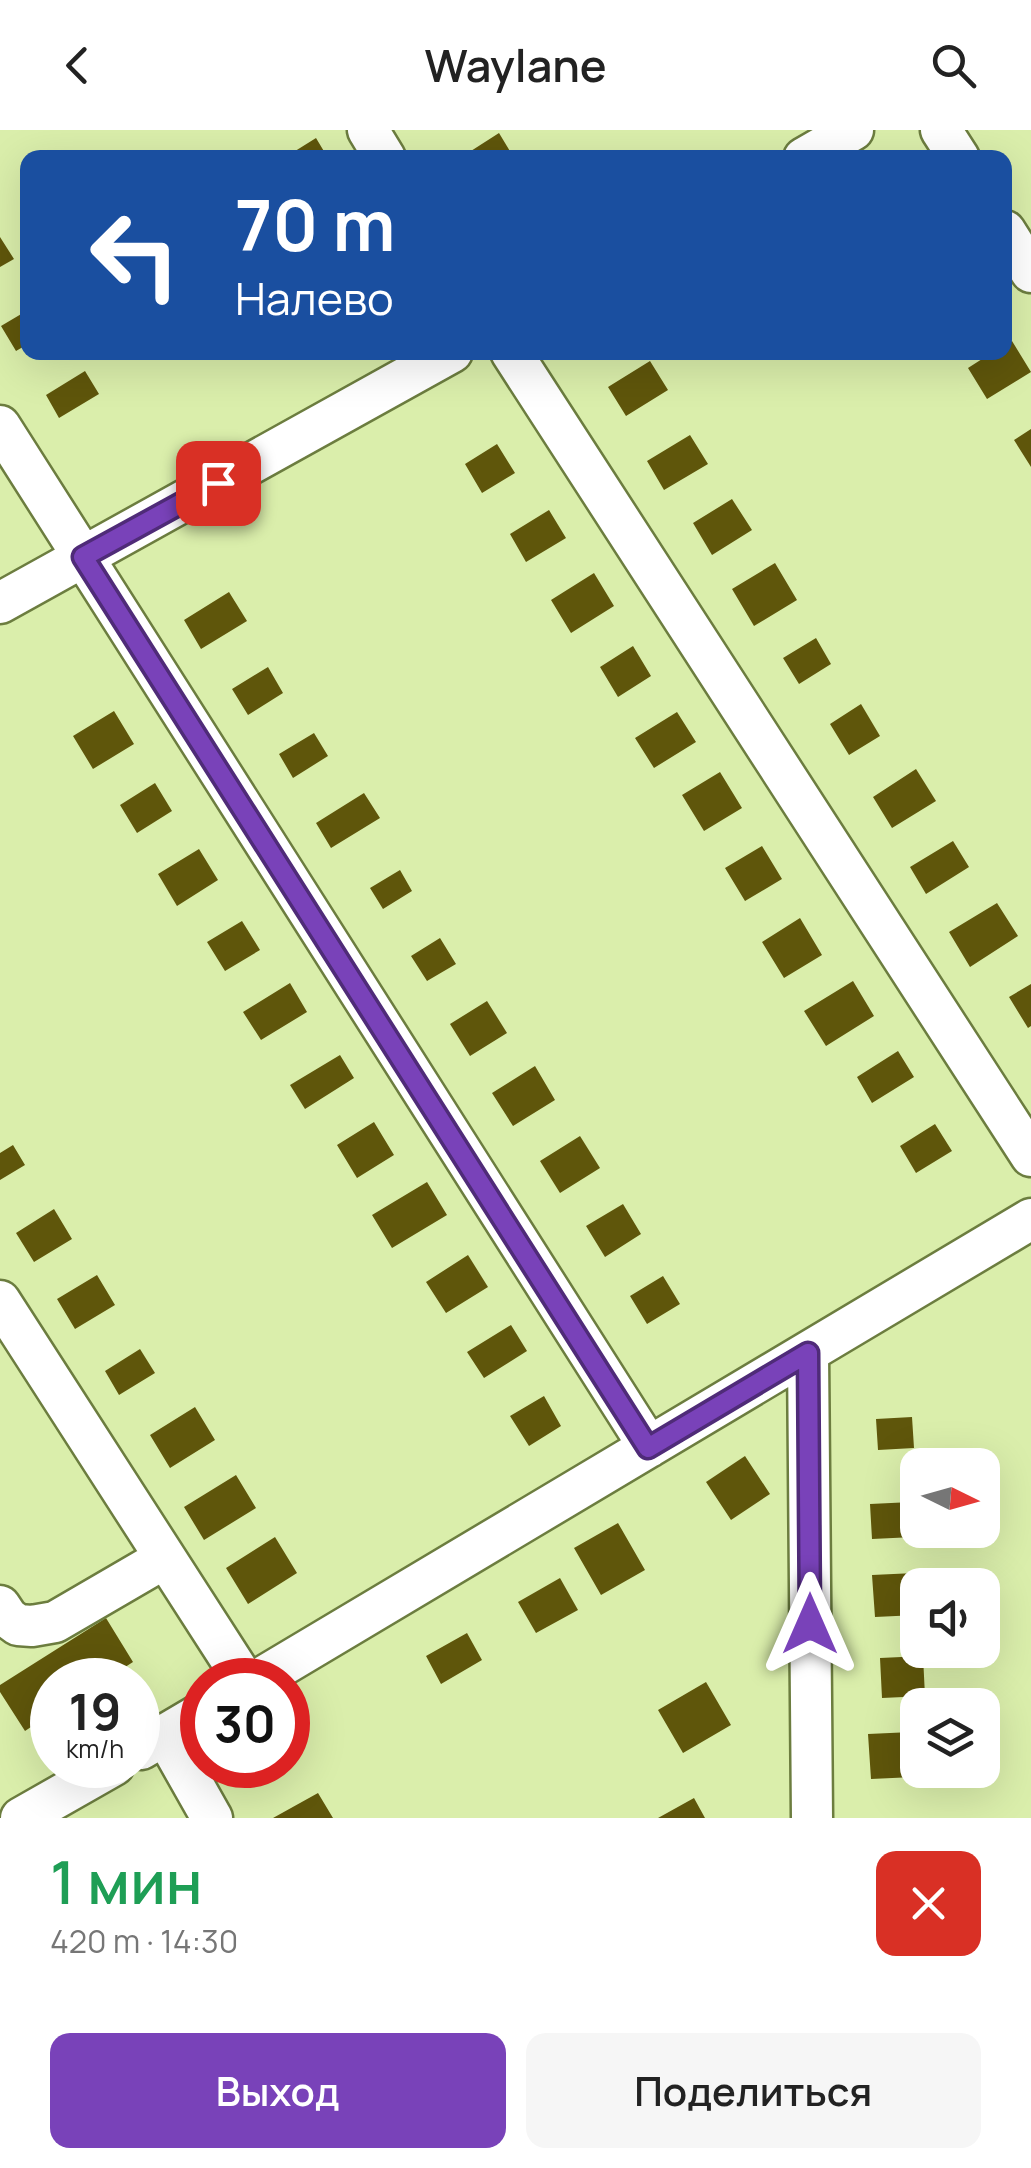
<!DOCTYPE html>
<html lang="ru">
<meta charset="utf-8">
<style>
:root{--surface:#fff;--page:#f6f6f6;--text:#222;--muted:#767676;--accent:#7942b9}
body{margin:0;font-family:Manrope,sans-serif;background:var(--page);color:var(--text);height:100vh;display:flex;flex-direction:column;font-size:38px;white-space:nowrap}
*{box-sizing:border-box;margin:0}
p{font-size:32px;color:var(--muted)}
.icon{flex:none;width:55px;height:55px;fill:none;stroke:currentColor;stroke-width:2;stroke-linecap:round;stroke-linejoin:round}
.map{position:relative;height:1688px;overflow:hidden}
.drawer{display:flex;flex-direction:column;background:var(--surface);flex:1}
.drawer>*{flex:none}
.banner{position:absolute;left:20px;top:20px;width:992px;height:210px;border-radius:20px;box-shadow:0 10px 40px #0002;background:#1a4fa0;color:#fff;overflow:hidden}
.needle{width:65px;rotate:95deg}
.fabs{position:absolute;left:900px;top:1318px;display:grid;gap:20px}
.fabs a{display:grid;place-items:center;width:100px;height:100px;border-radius:20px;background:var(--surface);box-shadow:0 10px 40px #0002;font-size:50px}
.speed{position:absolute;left:30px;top:1528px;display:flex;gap:20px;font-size:50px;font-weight:700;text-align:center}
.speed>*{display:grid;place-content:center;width:130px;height:130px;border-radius:50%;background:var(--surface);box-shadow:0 10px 40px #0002;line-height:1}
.speed small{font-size:25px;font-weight:400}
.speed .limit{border:15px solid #d22;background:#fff;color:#111}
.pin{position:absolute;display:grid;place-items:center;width:85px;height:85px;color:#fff;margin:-42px;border-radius:20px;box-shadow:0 5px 15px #0006}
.me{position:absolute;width:110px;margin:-55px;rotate:0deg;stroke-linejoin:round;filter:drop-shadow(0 0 8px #0008)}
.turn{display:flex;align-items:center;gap:35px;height:210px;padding:0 50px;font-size:45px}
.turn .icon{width:130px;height:130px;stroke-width:2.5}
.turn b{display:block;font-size:70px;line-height:85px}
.round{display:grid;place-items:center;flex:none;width:105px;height:105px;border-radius:20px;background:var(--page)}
.overview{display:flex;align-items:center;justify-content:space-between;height:170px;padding:0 50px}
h1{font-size:60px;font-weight:600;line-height:75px;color:#1e9e55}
.cta{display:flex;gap:20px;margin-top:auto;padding:20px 50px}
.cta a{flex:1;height:115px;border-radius:20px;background:var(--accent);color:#fff;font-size:40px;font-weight:600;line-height:115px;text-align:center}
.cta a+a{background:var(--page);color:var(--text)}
header{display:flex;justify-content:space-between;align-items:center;height:130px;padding:0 50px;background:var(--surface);font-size:45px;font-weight:600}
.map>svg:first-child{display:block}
.building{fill:#5f560b}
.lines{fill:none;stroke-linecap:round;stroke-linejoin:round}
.minor-casing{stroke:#6c7d3f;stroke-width:45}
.minor{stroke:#fff;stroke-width:40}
.route-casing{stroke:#4f2b78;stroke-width:25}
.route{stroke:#7942b9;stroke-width:18}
</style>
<header><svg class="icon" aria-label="back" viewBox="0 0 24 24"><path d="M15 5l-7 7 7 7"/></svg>Waylane<svg class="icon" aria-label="search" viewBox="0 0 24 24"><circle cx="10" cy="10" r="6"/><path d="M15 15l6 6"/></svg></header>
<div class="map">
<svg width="1031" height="1688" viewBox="0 0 1031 1688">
<rect width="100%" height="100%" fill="#daeeab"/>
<!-- building -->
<path class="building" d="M499,3L514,28H460Z
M316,8L328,28H284Z
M0,107L14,129L0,137Z
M28,180V214L16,221L1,196Z
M1012,211L1031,242L987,269L968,238L993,222H1005V215Z
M650,231L668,260L626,286L608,257Z
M85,241L99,264L59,288L46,265Z
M1031,299V337L1014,310Z
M690,305L708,334L664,360L647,331Z
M497,314L515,343L482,363L465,334Z
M732,369L752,400L712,425L693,393Z
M549,380L566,408L526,432L510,404Z
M775,433L797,470L754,496L732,459Z
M594,443L614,476L571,503L551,470Z
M229,462L247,491L201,519L184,490Z
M816,508L831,534L799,554L783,528Z
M633,516L651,546L618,567L600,537Z
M268,537L283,563L248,585L232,559Z
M861,574L880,606L849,625L830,594Z
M114,581L134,614L93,639L73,606Z
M677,582L696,612L654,638L635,608Z
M314,603L328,626L293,648L279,624Z
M916,639L936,671L892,698L873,667Z
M720,642L742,678L704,701L682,665Z
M155,653L172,681L137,703L120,675Z
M364,663L380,688L331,718L316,693Z
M953,711L969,737L926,764L910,737Z
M762,716L782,749L745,771L725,738Z
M199,719L218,750L177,776L158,744Z
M400,740L412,761L383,779L370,758Z
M997,773L1018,806L970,837L949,802Z
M800,788L822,825L784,848L762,812Z
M242,791L260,820L225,841L207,812Z
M440,808L456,834L427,851L411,826Z
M853,851L874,886L826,916L804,881Z
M290,853L307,882L261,910L243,882Z
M1031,854V896L1028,898L1009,867Z
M487,871L507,903L470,926L450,894Z
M898,921L914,947L872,973L857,947Z
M340,925L354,948L305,979L290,955Z
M535,936L555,970L513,996L492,963Z
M374,992L394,1025L357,1048L337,1015Z
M935,994L952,1021L916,1043L900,1016Z
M580,1006L600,1038L560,1063L540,1031Z
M13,1015L25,1035L0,1050V1023Z
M427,1052L447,1085L392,1118L372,1085Z
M623,1074L641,1104L605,1127L586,1096Z
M54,1079L72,1109L34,1132L16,1103Z
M468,1125L488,1157L446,1183L426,1152Z
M97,1145L115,1175L75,1199L57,1169Z
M663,1146L680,1174L647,1194L630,1166Z
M511,1195L527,1221L484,1248L467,1222Z
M140,1219L155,1243L119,1265L105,1241Z
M544,1266L561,1296L529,1316L510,1286Z
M195,1277L215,1310L170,1338L150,1305Z
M912,1287L914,1318L878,1320L876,1289Z
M745,1326L770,1364L731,1390L706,1352Z
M236,1345L256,1378L204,1410L184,1377Z
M912,1372L914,1407L872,1409L870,1374Z
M618,1393L645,1440L601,1465L574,1418Z
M275,1407L297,1443L248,1474L226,1438Z
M915,1443L917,1485L875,1487L872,1445Z
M560,1448L578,1480L536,1503L518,1472Z
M106,1488L133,1532L105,1550H52V1583L25,1601L0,1562V1555Z
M467,1503L482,1530L441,1554L426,1526Z
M923,1526L925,1566L882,1568L880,1528Z
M706,1552L731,1595L683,1623L658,1580Z
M288,1598L301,1622L288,1630Z
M912,1602L914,1647L871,1649L868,1604Z
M245,1635H279L253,1650Z
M318,1663L333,1688H273Z
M694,1668L705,1688H658Z"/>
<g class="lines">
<!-- minor casing -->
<g class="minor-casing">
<path id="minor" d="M368,0L385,28
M941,0L959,28
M804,28L853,0
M1005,101L1031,142
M511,222L1031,1026
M0,296L649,1317
M0,473L452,222
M0,1171L244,1550
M808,1223L812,1688
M0,1476L8,1488L18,1495L32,1496L55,1492L165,1428
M258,1550L1031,1089
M165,1605L212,1688
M141,1619L202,1583
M21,1688L114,1635"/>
</g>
<!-- minor -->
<use href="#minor" class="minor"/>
</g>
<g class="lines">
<!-- route casing -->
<g class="route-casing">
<path id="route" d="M218,353L83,427L648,1318L808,1223L810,1494"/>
</g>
<!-- route -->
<use href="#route" class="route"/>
</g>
</svg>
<div class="fabs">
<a><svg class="needle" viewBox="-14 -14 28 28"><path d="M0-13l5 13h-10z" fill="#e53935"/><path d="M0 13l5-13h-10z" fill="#767676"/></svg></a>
<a><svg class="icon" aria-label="sound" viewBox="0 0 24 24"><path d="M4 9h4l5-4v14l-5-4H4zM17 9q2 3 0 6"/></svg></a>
<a><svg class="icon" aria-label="layers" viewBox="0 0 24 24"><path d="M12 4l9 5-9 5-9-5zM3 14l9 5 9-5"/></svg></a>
</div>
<div class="speed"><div>19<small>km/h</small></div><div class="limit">30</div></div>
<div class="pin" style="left:218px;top:353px;background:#d93025"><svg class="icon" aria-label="arrive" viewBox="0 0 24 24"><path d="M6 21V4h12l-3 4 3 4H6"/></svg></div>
<svg class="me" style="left:810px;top:1494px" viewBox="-20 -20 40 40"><path d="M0-17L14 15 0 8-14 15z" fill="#7942b9" stroke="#fff" stroke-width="4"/></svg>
<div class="banner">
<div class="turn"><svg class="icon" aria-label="left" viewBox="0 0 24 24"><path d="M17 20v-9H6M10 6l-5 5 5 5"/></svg><div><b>70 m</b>Налево</div></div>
</div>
</div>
<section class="drawer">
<div class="overview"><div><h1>1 мин</h1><p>420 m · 14:30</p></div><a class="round" style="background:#d93025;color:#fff"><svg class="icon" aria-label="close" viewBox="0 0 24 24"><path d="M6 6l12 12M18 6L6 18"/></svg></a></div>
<div class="cta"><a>Выход</a><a>Поделиться</a></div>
</section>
